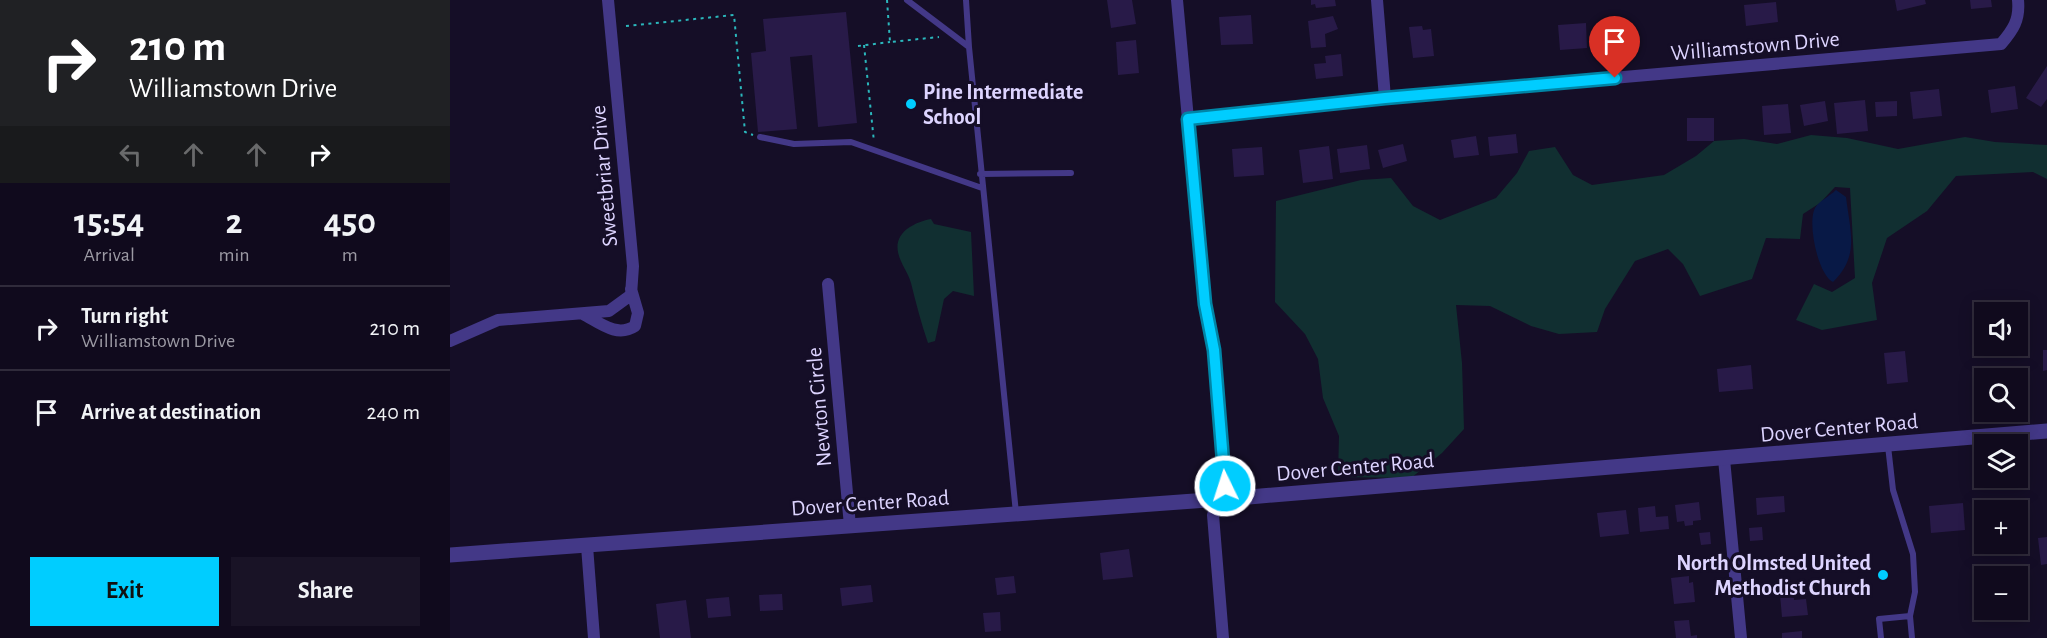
<!DOCTYPE html>
<meta charset="utf-8">
<style>
:root{--surface:#100a1d;--page:#191326;--text:#f1f3f6;--muted:#9c9aa4;--line:#302b3b;--accent:#00cdff}
body{margin:0;font-family:"Alegreya Sans",sans-serif;background:var(--page);color:var(--text);height:100vh;display:flex;flex-direction:column;font-size:22px;white-space:nowrap}
*{box-sizing:border-box;margin:0}
p{font-size:20px;color:var(--muted)}
.icon{flex:none;width:33px;height:33px;fill:none;stroke:currentColor;stroke-width:2;stroke-linecap:round;stroke-linejoin:round}
.map{position:relative;flex:1;overflow:hidden}
.panel{display:flex;flex-direction:column;background:var(--surface);width:450px}
.panel>*{flex:none}
.hud{background:#202124;color:#fff;overflow:hidden}
.controls{position:absolute;left:1524px;top:302px;display:grid;gap:12px}
.controls a{display:grid;place-items:center;width:54px;height:54px;border-radius:0px;background:var(--surface);box-shadow:0 3px 15px #0003,0 0 0 2px var(--line);font-size:30px}
.pin{position:absolute;display:grid;place-items:center;width:51px;height:51px;color:#fff;margin:-62px -26px;border-radius:50% 50% 50% 0;rotate:-45deg;box-shadow:0 0 6px #0007}
.pin .icon{rotate:45deg}
.me{position:absolute;width:66px;margin:-33px;rotate:356deg;stroke-linejoin:round;filter:drop-shadow(0 0 4px #0008)}
.turn{display:flex;align-items:center;gap:21px;height:126px;padding:0 30px;font-size:27px}
.turn .icon{width:78px;height:78px;stroke-width:2.5}
.turn b{display:block;font-size:42px;line-height:51px}
.lanes{display:flex;align-items:center;height:57px;padding:0 30px;background:#0003;justify-content:center;gap:30px;direction:ltr}
.lanes .off{opacity:.35}
.eta{display:flex;justify-content:space-evenly;align-items:center;height:102px;text-align:center}
.eta b{font-size:36px;font-weight:700;line-height:42px}
.button{display:flex;gap:12px;margin-top:auto;padding:12px 30px}
.button a{flex:1;height:69px;border-radius:0px;background:var(--accent);color:#111;font-size:24px;font-weight:700;line-height:69px;text-align:center}
.button a+a{background:var(--page);color:var(--text)}
ul{padding:0;list-style:none}
li{display:flex;align-items:center;gap:18px;height:84px;padding:0 30px;border-top:2px solid var(--line)}
li div{flex:1}
li b{display:block;font-size:22px}
li em{font-style:normal}
main{display:flex;flex:1;min-height:0}
.map>svg:first-child{display:block}
.green{fill:#112f31}
.water{fill:#081946}
.building{fill:#281a48}
.lines{fill:none;stroke-linecap:round;stroke-linejoin:round}
.path{stroke:#2bb7bc;stroke-width:2;stroke-dasharray:3 4.5;stroke-linecap:butt}
.service{stroke:#433887;stroke-width:6}
.minor{stroke:#433887;stroke-width:12}
.tertiary{stroke:#433887;stroke-width:15}
.route-casing{stroke:#0085a6;stroke-width:15}
.route{stroke:#00cdff;stroke-width:10}
.poi-dot{fill:#00cdff;stroke:#150e27;stroke-width:2}
.labels{text-anchor:middle;stroke-width:6;stroke-linejoin:round;paint-order:stroke}
.street-label{font-size:22px;fill:#ddd4ff;stroke:#150e27}
.poi-label{font-size:22px;font-weight:bold;fill:#ddd4ff;stroke:#150e27;text-anchor:start}
</style>
<main>
<section class="panel">
<div class="hud">
<div class="turn"><svg class="icon" aria-label="right" viewBox="0 0 24 24"><path d="M7 20v-9h11M14 6l5 5-5 5"/></svg><div><b>210 m</b>Williamstown Drive</div></div>
<div class="lanes"><svg class="icon off" aria-label="left" viewBox="0 0 24 24"><path d="M17 20v-9H6M10 6l-5 5 5 5"/></svg><svg class="icon off" aria-label="ahead" viewBox="0 0 24 24"><path d="M12 20V5M6 11l6-6 6 6"/></svg><svg class="icon off" aria-label="ahead" viewBox="0 0 24 24"><path d="M12 20V5M6 11l6-6 6 6"/></svg><svg class="icon" aria-label="right" viewBox="0 0 24 24"><path d="M7 20v-9h11M14 6l5 5-5 5"/></svg></div>
</div>
<div class="eta">
<div><b>15:54</b><p>Arrival</p></div>
<div><b>2</b><p>min</p></div>
<div><b>450</b><p>m</p></div>
</div>
<ul>
<li><svg class="icon" aria-label="right" viewBox="0 0 24 24"><path d="M7 20v-9h11M14 6l5 5-5 5"/></svg><div><b>Turn right</b><p>Williamstown Drive</p></div><em>210 m</em></li>
<li><svg class="icon" aria-label="arrive" viewBox="0 0 24 24"><path d="M6 21V4h12l-3 4 3 4H6"/></svg><div><b>Arrive at destination</b></div><em>240 m</em></li>
</ul>
<div class="button"><a>Exit</a><a>Share</a></div>
</section>
<div class="map">
<svg width="1597" height="638" viewBox="0 0 1597 638">
<rect width="100%" height="100%" fill="#150e27"/>
<!-- green -->
<path class="green" d="M1361,135L1397,138L1448,149L1515,137L1545,142L1597,145V179L1583,172L1506,176L1477,211L1437,238L1422,283L1427,320L1372,330L1346,320L1364,284L1382,292L1405,278L1400,188L1385,187L1370,203L1353,214L1350,239L1316,238L1302,279L1250,296L1233,264L1218,249L1185,261L1155,309L1147,332L1109,334L1081,326L1040,306L1006,305L1012,363L1014,429L992,453L961,478L888,477L889,436L873,398L868,359L855,334L825,302L826,201L911,180L941,178L963,206L990,220L1046,198L1067,173L1079,151L1105,147L1123,175L1142,185L1214,175L1246,156L1264,141L1294,139L1327,144Z
M481,219L484,224L521,232L524,296L503,291L494,299L485,341L478,343C471,323 466,303 461,283C458,272 450,263 448,252C444,232 465,222 481,219Z"/>
<!-- water -->
<path class="water" d="M1386,190L1396,197C1400,231 1410,256 1383,282C1368,275 1357,223 1365,208C1369,201 1380,196 1386,190Z"/>
<!-- building -->
<path class="building" d="M657,0H682L686,24L661,28Z
M861,0H885L886,6L866,8L865,4L861,5Z
M1445,0H1475L1476,4L1447,11Z
M1520,0H1541L1542,7L1521,9Z
M1326,2L1328,22L1296,26L1294,5Z
M396,12L407,123L368,127L362,55L340,57L347,129L308,132L301,53L316,51L313,19Z
M801,15L803,44L771,45L769,17Z
M883,16L888,29L875,34L876,47L861,48L858,21Z
M1136,23L1137,48L1110,50L1108,25Z
M972,26L973,30L981,29L984,56L963,58L959,27Z
M686,40L689,73L668,75L666,42Z
M891,54L893,76L866,79L864,64L876,63L875,56Z
M1597,66V99L1591,107L1576,98Z
M1565,86L1568,109L1541,113L1538,90Z
M1489,89L1492,116L1463,119L1460,92Z
M1415,100L1418,131L1387,134L1384,103Z
M1375,101L1378,121L1354,126L1350,105Z
M1447,101V116L1426,117L1425,102Z
M1338,104L1341,133L1314,135L1312,106Z
M1237,118H1264V141H1237Z
M1066,134L1068,153L1040,156L1038,137Z
M1026,136L1029,155L1004,158L1001,140Z
M953,144L957,161L933,168L928,150Z
M917,145L920,169L890,173L887,149Z
M879,146L883,179L853,183L849,150Z
M812,147L814,175L784,177L782,149Z
M1593,350H1597V370L1593,371Z
M1455,351L1458,382L1437,384L1434,353Z
M1301,365L1303,389L1269,392L1267,369Z
M1334,496L1335,512L1307,515L1306,498Z
M1559,499L1560,510H1534V530L1527,531L1524,503Z
M1249,502L1251,520L1243,521V525L1235,526L1234,521L1227,522L1225,505Z
M1513,503L1515,530L1481,533L1479,506Z
M1205,506L1206,517L1218,516L1219,529L1190,532L1188,508Z
M1176,510L1179,534L1150,537L1147,513Z
M1312,527L1313,540L1300,541L1299,528Z
M1260,532L1261,544L1251,545L1249,533Z
M1597,537V564L1591,565L1588,538Z
M679,549L683,577L653,580L650,553Z
M564,576L566,593L547,595L545,578Z
M1239,576V583L1243,582L1245,602L1224,604L1221,578Z
M1343,583L1344,600L1356,599L1358,615L1332,617L1329,584Z
M421,585L423,602L392,606L390,588Z
M332,594L333,610L310,611L309,595Z
M279,597L281,616L258,618L256,599Z
M236,600L241,638H210L206,604Z
M550,612L551,631L535,632L533,613Z
M1239,620L1241,636L1247,635V638H1226L1224,621Z
M1352,631V638H1332V633Z"/>
<g class="lines">
<!-- path -->
<path class="path" d="M437,0L440,42L489,37
M176,26L284,15L295,132L303,135
M414,45L424,142
M408,46L440,42"/>
<!-- service -->
<path class="service" d="M457,0L519,47L516,0
M519,47L566,513
M310,137L344,144L401,142L532,188
M530,174L621,173
M1438,446L1443,490L1463,554L1465,592L1460,616L1462,638
M1431,638L1429,619L1460,616"/>
<!-- minor -->
<path class="minor" d="M727,0L755,304L764,350L775,486L763,515L773,638
M927,0L935,98
M738,119L935,98L1551,44C1563,30 1570,20 1568,0
M378,284L400,526
M133,314C150,323 167,338 185,326L188,313L181,289
M0,341L48,320L159,311L181,295L183,266L158,0
M1274,459L1291,638
M137,546L144,638"/>
<!-- tertiary -->
<path class="tertiary" d="M0,555L799,497L1597,431"/>
</g>
<g class="lines">
<!-- route casing -->
<g class="route-casing">
<path id="route" d="M775,486L764,350L755,304L738,119L935,98L1165,78"/>
</g>
<!-- route -->
<use href="#route" class="route"/>
</g>
<!-- markers -->
<g class="poi-dot">
<circle cx="461" cy="104" r="6"/>
<circle cx="1433" cy="575" r="6"/>
</g>
<g class="labels">
<!-- street labels -->
<g class="street-label">
<text transform="translate(1305 45) rotate(-5)" y="8">Williamstown Drive</text>
<text transform="translate(153 176) rotate(-95)" y="8">Sweetbriar Drive</text>
<text transform="translate(368 407) rotate(-95)" y="8">Newton Circle</text>
<text transform="translate(1389 427) rotate(-5)" y="8">Dover Center Road</text>
<text transform="translate(905 466) rotate(-5)" y="8">Dover Center Road</text>
<text transform="translate(420 502) rotate(-4)" y="8">Dover Center Road</text>
</g>
<!-- poi labels -->
<g class="poi-label">
<text x="473" y="99">Pine Intermediate<tspan x="473" dy="25">School</tspan></text>
<text x="1421" y="570" text-anchor="end">North Olmsted United<tspan x="1421" dy="25">Methodist Church</tspan></text>
</g>
</g>
</svg>
<div class="controls">
<a><svg class="icon" aria-label="sound" viewBox="0 0 24 24"><path d="M4 9h4l5-4v14l-5-4H4zM17 9q2 3 0 6"/></svg></a>
<a><svg class="icon" aria-label="search" viewBox="0 0 24 24"><circle cx="10" cy="10" r="6"/><path d="M15 15l6 6"/></svg></a>
<a><svg class="icon" aria-label="layers" viewBox="0 0 24 24"><path d="M12 4l9 5-9 5-9-5zM3 14l9 5 9-5"/></svg></a>
<a>+</a>
<a>−</a>
</div>
<div class="pin" style="left:1165px;top:78px;background:#d93025"><svg class="icon" aria-label="arrive" viewBox="0 0 24 24"><path d="M6 21V4h12l-3 4 3 4H6"/></svg></div>
<svg class="me" style="left:775px;top:486px" viewBox="-20 -20 40 40"><circle r="17" fill="#00cdff" stroke="#fff" stroke-width="3"/><path d="M0-11L8 9 0 5-8 9z" fill="#fff"/></svg>
</div>
</main>
